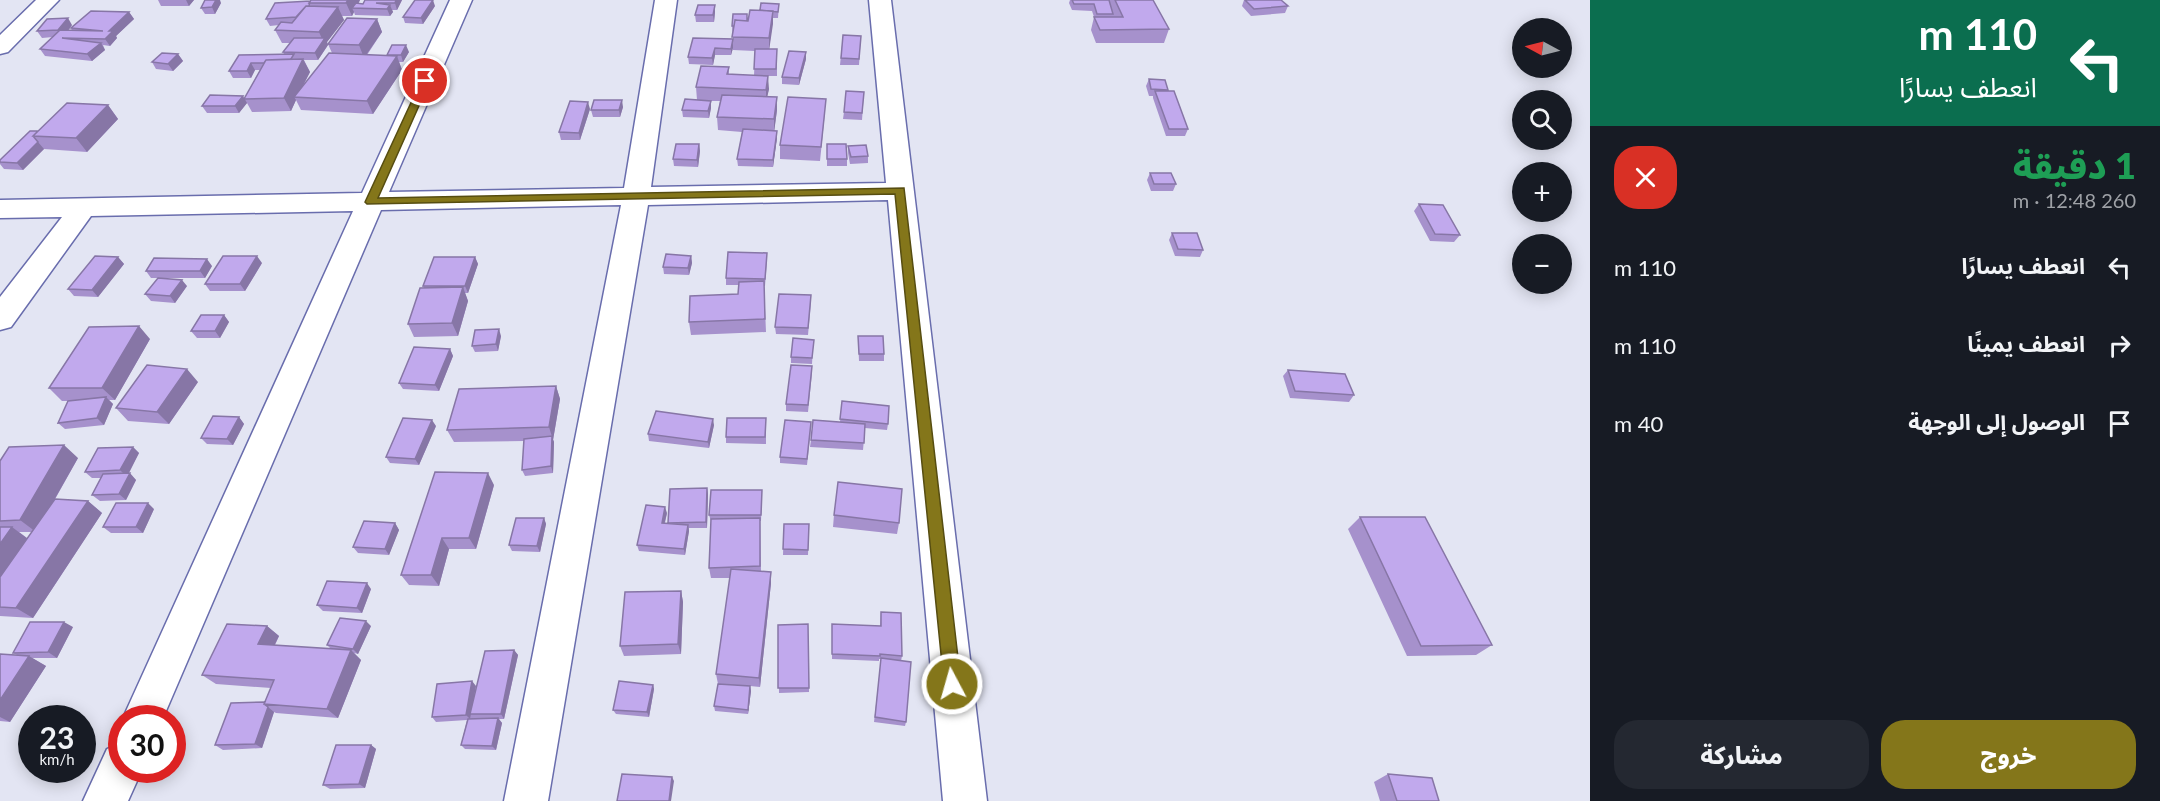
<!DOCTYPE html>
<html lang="ar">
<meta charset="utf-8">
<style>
:root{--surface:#171b24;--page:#242831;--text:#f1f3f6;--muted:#9ea1a6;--accent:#84761a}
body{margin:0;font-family:Lato,"Noto Sans Arabic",sans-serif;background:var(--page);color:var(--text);direction:rtl;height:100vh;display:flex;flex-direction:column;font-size:22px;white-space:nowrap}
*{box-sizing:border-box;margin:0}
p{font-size:20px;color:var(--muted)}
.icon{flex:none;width:33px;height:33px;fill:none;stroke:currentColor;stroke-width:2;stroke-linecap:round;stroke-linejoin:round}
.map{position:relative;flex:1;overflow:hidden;direction:ltr}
.drawer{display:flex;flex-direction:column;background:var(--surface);width:570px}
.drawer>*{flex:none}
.hud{background:#0b6e4f;color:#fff;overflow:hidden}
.needle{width:39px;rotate:277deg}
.buttons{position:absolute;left:1512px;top:18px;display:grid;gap:12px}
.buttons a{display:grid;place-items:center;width:60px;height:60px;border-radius:50%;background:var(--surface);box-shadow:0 3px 15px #0003;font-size:30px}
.speed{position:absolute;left:18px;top:705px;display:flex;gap:12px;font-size:30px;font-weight:700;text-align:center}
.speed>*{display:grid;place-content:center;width:78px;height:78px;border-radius:50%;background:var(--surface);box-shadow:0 3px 15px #0003;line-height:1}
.speed small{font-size:15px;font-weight:400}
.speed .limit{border:9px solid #d22;background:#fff;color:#111}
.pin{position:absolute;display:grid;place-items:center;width:51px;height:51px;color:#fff;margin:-26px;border:3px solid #fff;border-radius:50%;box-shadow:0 2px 6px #0007}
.me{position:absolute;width:66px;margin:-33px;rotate:354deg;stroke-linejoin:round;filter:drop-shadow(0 0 4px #0008)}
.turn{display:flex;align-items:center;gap:21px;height:126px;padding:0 24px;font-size:27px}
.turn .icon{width:78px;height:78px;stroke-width:2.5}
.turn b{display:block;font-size:42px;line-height:51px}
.round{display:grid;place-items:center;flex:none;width:63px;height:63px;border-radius:24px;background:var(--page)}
.summary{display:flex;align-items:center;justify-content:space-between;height:102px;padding:0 24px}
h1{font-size:36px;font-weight:800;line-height:45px;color:#1e9e55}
.cta{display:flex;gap:12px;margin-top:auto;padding:12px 24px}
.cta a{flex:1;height:69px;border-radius:24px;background:var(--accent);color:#fff;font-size:24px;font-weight:800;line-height:69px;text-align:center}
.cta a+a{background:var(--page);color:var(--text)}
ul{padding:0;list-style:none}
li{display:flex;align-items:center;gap:18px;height:78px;padding:0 24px}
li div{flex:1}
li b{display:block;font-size:22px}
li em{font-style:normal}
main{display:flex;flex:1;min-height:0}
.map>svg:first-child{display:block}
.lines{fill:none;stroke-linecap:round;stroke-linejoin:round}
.minor-casing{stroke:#696dad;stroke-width:3}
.minor{fill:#fff;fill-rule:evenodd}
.wall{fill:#a691cc;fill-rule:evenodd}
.shaded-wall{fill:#8776a6}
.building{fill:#c1a9ed;stroke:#8776a6;stroke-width:1.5}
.route{fill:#84761a;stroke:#564d11;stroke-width:1.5}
</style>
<main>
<section class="drawer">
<div class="hud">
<div class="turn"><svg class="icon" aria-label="left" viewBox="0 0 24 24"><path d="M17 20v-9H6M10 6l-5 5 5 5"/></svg><div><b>110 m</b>انعطف يسارًا</div></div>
</div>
<div class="summary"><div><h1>1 دقيقة</h1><p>260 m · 12:48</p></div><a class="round" style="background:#d93025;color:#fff"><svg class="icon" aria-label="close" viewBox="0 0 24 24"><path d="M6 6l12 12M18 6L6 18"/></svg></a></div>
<ul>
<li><svg class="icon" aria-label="left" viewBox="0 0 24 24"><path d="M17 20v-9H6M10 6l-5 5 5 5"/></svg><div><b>انعطف يسارًا</b></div><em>110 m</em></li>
<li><svg class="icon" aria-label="right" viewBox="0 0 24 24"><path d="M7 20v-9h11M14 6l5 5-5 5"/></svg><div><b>انعطف يمينًا</b></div><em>110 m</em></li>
<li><svg class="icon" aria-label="arrive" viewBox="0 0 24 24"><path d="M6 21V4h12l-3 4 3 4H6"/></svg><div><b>الوصول إلى الوجهة</b></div><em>40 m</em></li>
</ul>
<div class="cta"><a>خروج</a><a>مشاركة</a></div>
</section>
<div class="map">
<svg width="1590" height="801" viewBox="0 0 1590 801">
<rect width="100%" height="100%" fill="#e3e5f3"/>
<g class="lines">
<!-- minor casing -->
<g class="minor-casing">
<path id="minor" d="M36,0H59L8,52L0,54V35Z
M450,0H472L389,192L624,188L655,0H677L651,187L886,183L869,0H891L987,801H943L888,200L648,205L548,801H504L621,205L381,210L163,718L122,720L353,211L91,216L11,327L0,330V297L62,217L0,218V200L362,193Z
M122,742V770H142L128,801H83L107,749Z"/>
</g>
<!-- minor -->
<use href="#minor" class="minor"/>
</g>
<!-- wall -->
<path class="wall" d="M158,0H194L189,6H161Z
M311,0H360L358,4H363L365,0H402L397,10H392L393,12L390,16L355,15L354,12L352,16H342L344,20L327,42L328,45L318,60H304L310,72L303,86L332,53L328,44L377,19L382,32L367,55L387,56V55L409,52L403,62H399L402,70L373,114L301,110L296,100L291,111L252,112L247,103L239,113H207L202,106L245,98L260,70H255L251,78H233L229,71L239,55L284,54L283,52L290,43H282L275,30L279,25L270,26L266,19L310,1Z
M1070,0H1153L1169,29L1164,43H1096L1091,30L1094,17L1092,11L1072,10L1069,3Z
M1244,0L1288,6L1285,13L1251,16L1242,6Z
M221,3L215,14H205L201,8Z
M779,4L778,18H773L769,49H777V76H761L769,89L767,96L777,110L774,131L777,138L773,167L738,166L737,159L742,132L718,130L717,117L720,101H711V108L709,118L683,117L682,110L697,100L696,87L729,67V74L754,76L755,51L733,50V48L731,55H715L713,65L689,64L688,57L733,39L732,26L747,21L760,10Z
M435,6L423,24L405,23L403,17Z
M129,12L134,19L116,36L117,38L110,46L103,45L105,50L92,61L45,56L40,49L53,37L42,38L37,31L72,25L68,31H72L71,28Z
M715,12L714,22H696L695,15Z
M843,35L861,36L859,65H840Z
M806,52V59L799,85L782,84V77Z
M178,54L183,61L173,71L156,69L152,62Z
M1149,79L1168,90V91L1188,129L1185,136H1166L1153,98V96H1149L1146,86Z
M864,92L862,120L843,119L844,112Z
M108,105L118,119L87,152L44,149L23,170L4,169L0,164V160L38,131Z
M623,107L620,117H593L591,110Z
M590,109L580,140H561L559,132Z
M825,112L820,161L780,159V145Z
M699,144L700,151L698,167L674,166L673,159Z
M827,144L847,159V166H827Z
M848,146L868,156V163L850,164L848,153Z
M1150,173L1176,184L1173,191H1151L1147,180Z
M1419,204L1460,235L1454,242L1430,241L1414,211Z
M1172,233L1203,250L1200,257L1175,256L1169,240Z
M691,256L692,263L689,275L664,274L663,267Z
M118,257L124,264L98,297L74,296L68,289Z
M475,257L478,264L468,293H465L468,301L458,336L414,337L408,324L424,288L423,286Z
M767,260L765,286H764L766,332L691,335L689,322L738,294L739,285H726V278Z
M262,263L245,291H210L205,284Z
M212,266L205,278H151L146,271Z
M187,286L175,303L151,301L145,294Z
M811,302L808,335L776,334L775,327Z
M224,315L229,322L220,338H197L191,331Z
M501,336L498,351L475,352L472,346Z
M858,336L884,354V361H859Z
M150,339L115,400H109L113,404L104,425L65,429L58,423L75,401H62L49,388Z
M813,347L812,364L791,363V357Z
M450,349L453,356L439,391L403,389L399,383Z
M1288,370L1354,395L1349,402L1290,398L1283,376Z
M812,373L808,412L786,411V404Z
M198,382L169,424L128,421L116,408Z
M556,386L560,399L553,440L554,442L553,473L525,476L522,470L524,441L454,442L447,430Z
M842,401L888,424L887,430L865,428L863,450L810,447L811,440L840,422Z
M239,417L244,424L233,445L207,444L201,438Z
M714,425L709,448L649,441L648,434Z
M766,425V444L726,443V437Z
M436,426L419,465L390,463L386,457Z
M811,428L807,465L780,463V457Z
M133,447L139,453L128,473L136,480L126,500L100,501L92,495L101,478H92L85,472Z
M78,458L54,501H88L102,513L33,618L0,616V461ZM19,532H32L27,538Z
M494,485L476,549H449L439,586L409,585L401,575Z
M707,488L708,494L707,528H689V531L685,555L639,551L637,545L667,513L665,523L668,524Z
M762,496L761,521H760L761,571L771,572V583L760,687L750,686L751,691L748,714L715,711L714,706L718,684L716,674L730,578H711L709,568L711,521L709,515Z
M154,509L143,533H111L103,527Z
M834,515L899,523L897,534L833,527Z
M1360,517L1492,645L1476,655L1407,656L1348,529Z
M544,518L546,524L540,552L512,551L509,545Z
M395,523L399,530L389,555L358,553L353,547Z
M784,524H809L808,555H783Z
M371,589L362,613L323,611L317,605Z
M681,591L683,602L681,654L624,656L620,646Z
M881,612L902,656L901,661L906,722L905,726L874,722L881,659H879V661L832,659V624L880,626Z
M808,624L809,692L779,693L778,625Z
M267,626L279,636L275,645L331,649L327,645L371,626L358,654L354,653L361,660L338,718L276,713L274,712L262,748L223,750L215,745L265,702L271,688L216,684L202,675Z
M73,627L57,658H32L46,666L10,722L0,721V654L17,655L13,653Z
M514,650L518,655L504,719H499L502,723L496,750L465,749L461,745L467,720L436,722L432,717L476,686L473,700Z
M653,685L654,689L649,717L616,714L613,710Z
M371,745L376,749L365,788L330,789L323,785Z
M1388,774L1439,801H1380L1374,782Z"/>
<!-- shaded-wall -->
<path class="shaded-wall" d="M186,0H194L189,6Z
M216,0H220L221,3L215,14L212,7Z
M348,0H360L356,8H352L354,12L352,16L346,3Z
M396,0H402L397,10L395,3Z
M433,0L435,6L423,24L421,18Z
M390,5L393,12L390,16L387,9Z
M715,5V12L714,22L713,15Z
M338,7L344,20L327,42L328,45L318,60L315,53L323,41L319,32Z
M773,11V24L769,51V38Z
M129,12L134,19L116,36L117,38L110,46L105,39L109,31Z
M68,18L72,25L63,37L58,30Z
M377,19L382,32L364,58L359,45Z
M733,41V48L731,55V49Z
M101,43L105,50L92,61L87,54Z
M406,45L409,52L403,62L401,55Z
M715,48V55L713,65L712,58Z
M806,52V59L799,85V78Z
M178,54L183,61L173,71L168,64Z
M397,56L402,70L373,114L367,101Z
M303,59L310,72L297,97H294L296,100L291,111L284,98Z
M251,63L255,70L251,78L247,71Z
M768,76L769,89L766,103V90Z
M243,96L247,103L239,113L235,106Z
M777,97V110L774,133V119Z
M622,100L623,107L620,117L619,110Z
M711,101V108L709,118L708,111Z
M588,102L590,109L580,140L579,133Z
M108,105L118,119L87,152L76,138Z
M777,131V138L773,167V160Z
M38,142L44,149L23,170L17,163Z
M699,144L700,151L698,167L697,160Z
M257,256L262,263L245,291L240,284Z
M691,256L692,263L689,275L688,268Z
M118,257L124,264L98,297L92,290Z
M475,257L478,264L468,293L465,286Z
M207,259L212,266L205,278L200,271Z
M182,280L187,286L175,303L170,296Z
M463,287L468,301L458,336L452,323Z
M224,315L229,322L220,338L215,331Z
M139,326L150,339L115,400L102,388Z
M499,329L501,336L498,351L496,344Z
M450,349L453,356L439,391L435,385Z
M187,369L198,382L169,424L157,412Z
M556,386L560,399L553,440L549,427Z
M106,397L113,404L104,425L97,418Z
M239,417L244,424L233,445L227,439Z
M713,419L714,425L709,448L708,442Z
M432,420L436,426L419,465L415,459Z
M552,436L554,442L553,473L551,466Z
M64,445L78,458L36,532L20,520Z
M133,447L139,453L127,477L120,470Z
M130,473L136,480L126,500L119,494Z
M488,473L494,485L476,549L469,538Z
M707,488L708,494L707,528L706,522Z
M88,501L102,513L33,618L16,608Z
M148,503L154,509L143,533L136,527Z
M665,507L667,513L663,529L662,523Z
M544,518L546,524L540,552L537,546Z
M395,523L399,530L389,555L385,549Z
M688,525L689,531L685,555L684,549Z
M12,527L28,539L0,579V544Z
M442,538L449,549L439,586L431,575Z
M771,572V583L760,687L759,678Z
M367,583L371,589L362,613L357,608Z
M681,591L683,602L681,654L678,644Z
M366,621L371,626L358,654L353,649Z
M64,622L73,627L57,658L48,652Z
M267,626L279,636L270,654L258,644Z
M351,650L361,660L338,718L327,709Z
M514,650L518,655L504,719L501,714Z
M29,656L46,666L10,722L0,717V700Z
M472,681L476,686L470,719L466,715Z
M653,685L654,689L649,717L647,712Z
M750,686L751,691L748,714V710Z
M268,707L274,712L262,748L255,744Z
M498,718L502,723L496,750L492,746Z
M371,745L376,749L365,788L359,784Z
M672,777L674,781L671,801H669Z"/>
<!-- building -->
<path class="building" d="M205,0H216L212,7L201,8Z
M311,0H348L346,3H309Z
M365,0H396L395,3H376L390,5L387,9L352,8L356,3L363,4Z
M415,0H433L421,18L403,17Z
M1072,0H1109L1113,14H1097L1094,4H1074Z
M1115,0H1153L1169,29L1100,30L1094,17H1123Z
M1245,0H1281L1288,6L1254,9Z
M310,1L309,6H306L296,17L266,19L275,3Z
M761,3L779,4L778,12L760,10Z
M698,5H715L713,15H695Z
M306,6L338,7L319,32L275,30L281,22L292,23Z
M750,10L773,11L769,38L732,37L735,20L748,21Z
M91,11L129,12L109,31H113L105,39L62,38L101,43L87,54L40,49L60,30L103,31L71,28Z
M733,14H747V21L735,20L734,26H732Z
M68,18L58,30L37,31L47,19Z
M347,18L377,19L359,45L328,44Z
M843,35L861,36L859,59L841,58Z
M294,38H325L315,53L283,52Z
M693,38L733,39L731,49L715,48L712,58L688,57Z
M392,45H406L401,55H387Z
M755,49H777L776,69H754Z
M789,51L806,52L799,78L782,77Z
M162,53L178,54L168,64L152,62Z
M329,53L397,56L367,101L294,97Z
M294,54L291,59L266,60L264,63H251L247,71H229L239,55Z
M303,59L284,98L244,99L266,60Z
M701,66L729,67L727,74L768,76L766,90L696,87Z
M1149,79L1165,80L1168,90L1151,89Z
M846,91L864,92L862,113L844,112Z
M1155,91H1174L1188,129H1169Z
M210,95L243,96L235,106H202Z
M722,95L777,97L774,119L717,117Z
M788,97L826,99L821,147L780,145Z
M685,99L711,101L708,111L682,110Z
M594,100H622L619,110H591Z
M570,101L588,102L579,133L559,132Z
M67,103L108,105L76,138L33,136Z
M743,129L777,131L773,160L737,159Z
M30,131H38L33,136L38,142L17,163L0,162V160Z
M676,144H699L697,160L673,159Z
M827,144H846L847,159H827Z
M866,145L868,156L851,157L848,146Z
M1150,173H1171L1176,184H1154Z
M1419,204L1443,205L1460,235L1435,234Z
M1172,233H1197L1203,250L1178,249Z
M728,252L767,253L765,279L726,278Z
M666,254L691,256L688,268L663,267Z
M95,256L118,257L92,290L68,289Z
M223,256H257L240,284H205Z
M434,257H475L465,286H423Z
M154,258L207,259L200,271H146Z
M158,278L182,280L170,296L145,294Z
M764,281L765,319L689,322L690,296L738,294L739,282Z
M463,287L452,323L408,324L420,288Z
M779,294L811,295L808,328L775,327Z
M201,315H224L215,331H191Z
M139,326L102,388H49L89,327Z
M499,329L496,344L472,346L475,330Z
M858,336H883L884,354H859Z
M793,338L814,340L812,358L791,357Z
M414,347L450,349L435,385L399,383Z
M147,365L187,369L157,412L116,408Z
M791,365L812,366L808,405L786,404Z
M1288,370L1345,374L1354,395L1295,391Z
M556,386L549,427L447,430L459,389Z
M106,397L97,418L58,423L68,401Z
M842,401L889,406L888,424L840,419Z
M656,411L713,419L708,442L648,434Z
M213,416L239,417L227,439L201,438Z
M403,418L432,420L415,459L386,457Z
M727,418H766L765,437H726Z
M785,420L811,422L807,459L780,457Z
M813,420L865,424L864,443L811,440Z
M552,436L551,466L522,470L524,439Z
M64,445L20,520L0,521V461L9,447Z
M133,447L120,470L85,472L98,448Z
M435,472L488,473L469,538H442L431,575H401Z
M130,473L119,494L92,495L103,474Z
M838,482L902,489L899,523L834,515Z
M707,488L706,522L668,523L670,489Z
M711,490H762L761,515H709Z
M55,499L88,501L16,608L0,607V577Z
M116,503H148L136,527H103Z
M646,505L665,507L662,523L688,525L684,549L637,545Z
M1360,517H1425L1492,645L1421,646Z
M516,518H544L537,546L509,545Z
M760,518V566L709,568L711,519Z
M364,521L395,523L385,549L353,547Z
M784,524H809L808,550L783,549Z
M0,527H12L0,544Z
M731,569L771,572L759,678L716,674Z
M327,581L367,583L357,608L317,605Z
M681,591L678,644L620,646L625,592Z
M881,612L901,613L902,656L880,654V656L832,654V624L881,626Z
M340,618L366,621L353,649L327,645Z
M30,622H64L48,652L13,653Z
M227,624L267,626L258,644L351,650L327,709L264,704L274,680L202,675Z
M808,624L809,688H778V625Z
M514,650L501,714H470L485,651Z
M0,654L29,656L0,700Z
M881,658L911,662L906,722L875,717Z
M472,681L466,715L432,717L437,684Z
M619,681L653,685L647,712L613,710Z
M718,684L750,686L748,710L714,706Z
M265,702L264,704L268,707L255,744L215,745L231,703Z
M498,718L492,746L461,745L468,719Z
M336,745H371L359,784L323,785Z
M622,774L672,777L669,801H617Z
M1388,774L1432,778L1439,801H1397Z"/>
<!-- route -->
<path class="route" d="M422,79L430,81L378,198L904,188L961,684L958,690L952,692L946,690L944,684L895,194L367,204L365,202Z"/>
</svg>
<div class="buttons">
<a><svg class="needle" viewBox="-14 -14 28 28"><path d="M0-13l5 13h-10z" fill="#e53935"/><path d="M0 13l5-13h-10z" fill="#9ea1a6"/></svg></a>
<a><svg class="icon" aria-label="search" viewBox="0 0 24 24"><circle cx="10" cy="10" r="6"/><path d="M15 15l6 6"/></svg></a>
<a>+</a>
<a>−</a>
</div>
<div class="speed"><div>23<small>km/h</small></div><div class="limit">30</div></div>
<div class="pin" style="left:425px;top:81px;background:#d93025"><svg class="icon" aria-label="arrive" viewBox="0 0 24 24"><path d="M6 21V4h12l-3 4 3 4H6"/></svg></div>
<svg class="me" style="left:952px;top:684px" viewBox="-20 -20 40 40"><circle r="17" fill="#84761a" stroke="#fff" stroke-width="3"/><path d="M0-11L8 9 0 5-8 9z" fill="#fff"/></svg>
</div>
</main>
